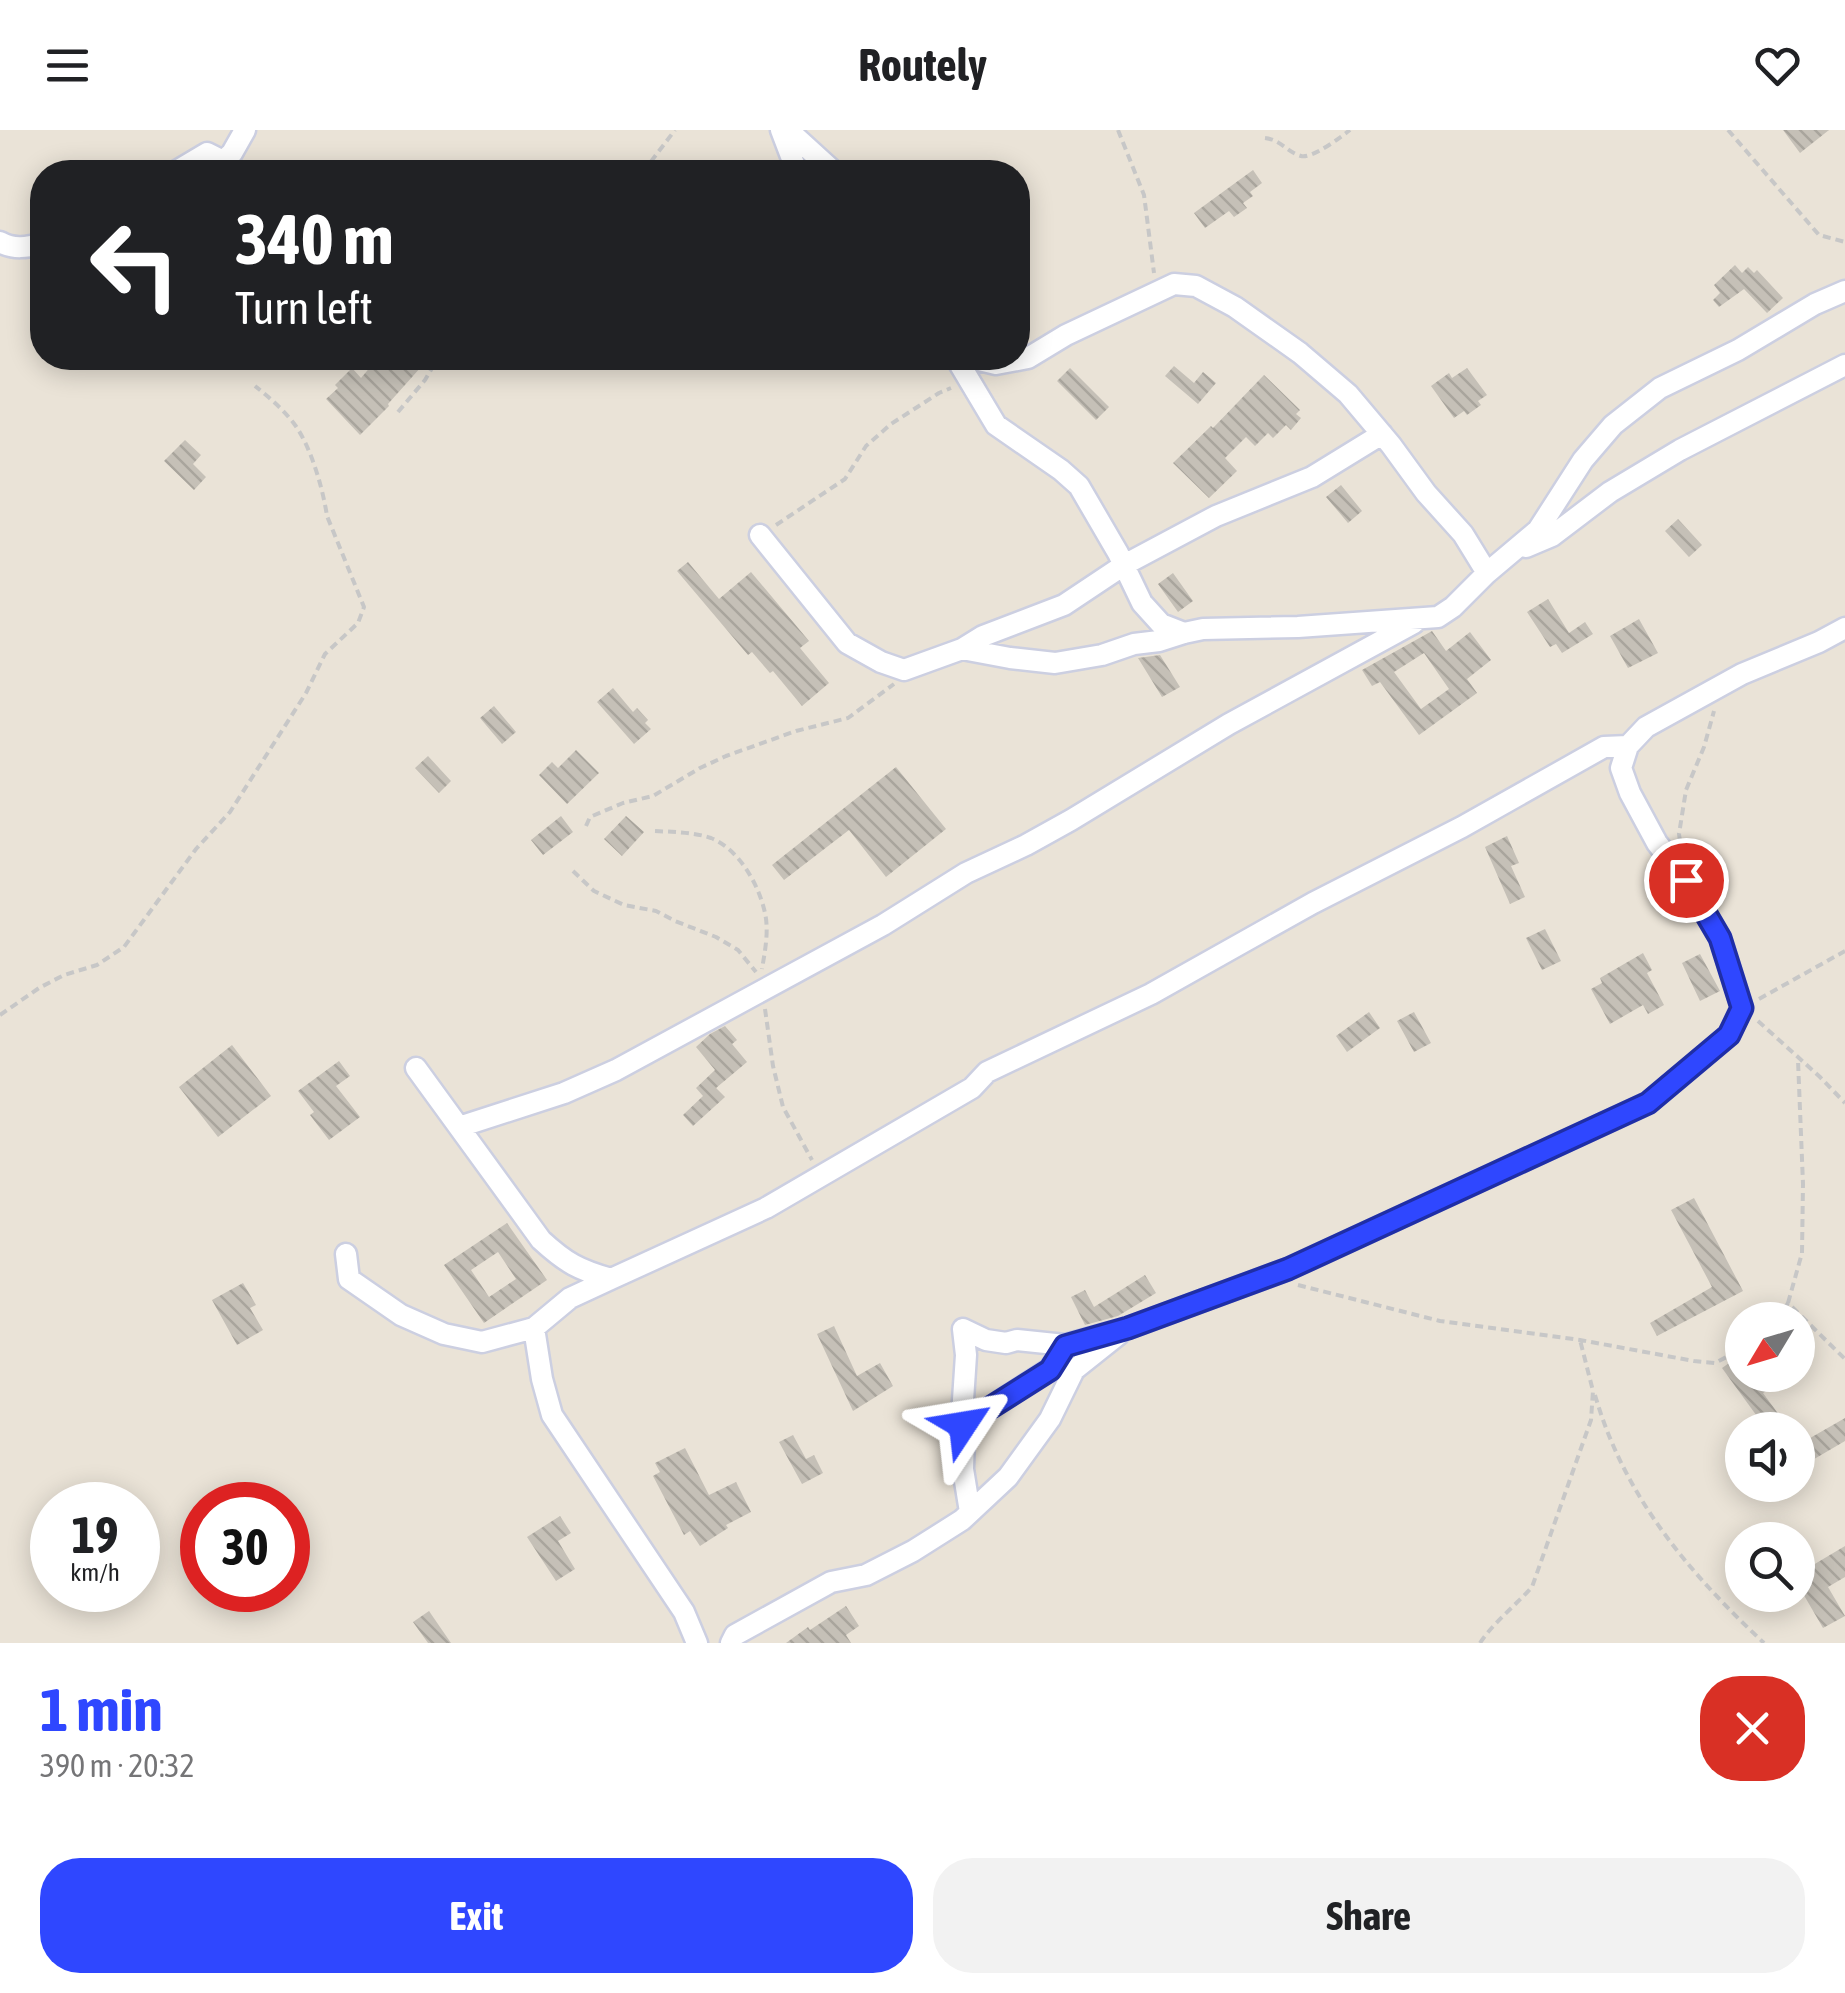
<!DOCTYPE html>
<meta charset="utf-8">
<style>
:root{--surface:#fff;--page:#f2f2f2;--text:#202124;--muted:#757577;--accent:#2f47ff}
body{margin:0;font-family:"Asap Condensed",sans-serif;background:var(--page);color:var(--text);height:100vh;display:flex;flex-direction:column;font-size:38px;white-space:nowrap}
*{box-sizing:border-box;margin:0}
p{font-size:32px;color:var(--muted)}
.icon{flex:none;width:55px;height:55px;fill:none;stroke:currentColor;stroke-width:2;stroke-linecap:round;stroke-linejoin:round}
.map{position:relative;height:1513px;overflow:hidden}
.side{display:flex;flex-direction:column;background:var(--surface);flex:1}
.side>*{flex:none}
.guide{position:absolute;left:30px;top:30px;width:1000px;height:210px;border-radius:40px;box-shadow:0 5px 25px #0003;background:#202124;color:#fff;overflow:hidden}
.needle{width:65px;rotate:232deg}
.tools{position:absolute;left:1725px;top:1172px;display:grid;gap:20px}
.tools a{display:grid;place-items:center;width:90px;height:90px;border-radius:50%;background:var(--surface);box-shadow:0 5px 25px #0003;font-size:50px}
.speed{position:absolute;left:30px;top:1352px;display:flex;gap:20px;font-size:50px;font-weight:700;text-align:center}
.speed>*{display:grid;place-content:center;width:130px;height:130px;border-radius:50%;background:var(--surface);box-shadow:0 5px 25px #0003;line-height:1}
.speed small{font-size:25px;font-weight:400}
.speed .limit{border:15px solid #d22;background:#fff;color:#111}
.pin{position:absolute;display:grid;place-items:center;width:85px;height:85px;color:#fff;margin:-42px;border:5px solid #fff;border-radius:50%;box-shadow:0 2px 10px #0007}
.me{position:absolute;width:110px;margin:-55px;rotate:57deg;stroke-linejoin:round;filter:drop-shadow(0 0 8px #0008)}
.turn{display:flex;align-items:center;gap:35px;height:210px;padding:0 40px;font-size:45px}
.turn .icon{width:130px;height:130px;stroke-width:2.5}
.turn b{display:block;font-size:70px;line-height:85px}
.round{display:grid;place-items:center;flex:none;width:105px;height:105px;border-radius:40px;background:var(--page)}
.headline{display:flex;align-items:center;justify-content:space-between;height:170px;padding:0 40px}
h1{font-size:60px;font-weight:700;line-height:75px;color:var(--accent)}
.button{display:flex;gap:20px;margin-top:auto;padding:20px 40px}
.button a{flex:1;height:115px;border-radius:40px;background:var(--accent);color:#fff;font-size:40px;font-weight:700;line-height:115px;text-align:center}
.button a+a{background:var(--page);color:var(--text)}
header{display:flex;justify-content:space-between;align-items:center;height:130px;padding:0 40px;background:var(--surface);font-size:45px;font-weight:700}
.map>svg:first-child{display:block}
.building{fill:url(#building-back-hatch);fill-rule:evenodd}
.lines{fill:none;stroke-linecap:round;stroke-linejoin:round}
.street-casing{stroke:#cccfe1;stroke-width:25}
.path{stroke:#c7c7c7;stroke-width:4;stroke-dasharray:8 5;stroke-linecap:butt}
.street{stroke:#fff;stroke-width:20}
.route-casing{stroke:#1f2ea6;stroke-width:25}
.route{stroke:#2f47ff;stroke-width:18}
</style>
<header><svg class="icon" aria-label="menu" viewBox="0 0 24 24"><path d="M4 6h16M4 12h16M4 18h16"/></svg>Routely<svg class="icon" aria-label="heart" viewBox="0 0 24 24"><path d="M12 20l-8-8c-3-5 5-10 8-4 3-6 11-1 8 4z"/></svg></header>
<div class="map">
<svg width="1845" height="1513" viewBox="0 0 1845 1513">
<defs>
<pattern id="building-back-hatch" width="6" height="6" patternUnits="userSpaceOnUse" patternTransform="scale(2.5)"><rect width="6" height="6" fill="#c5c0b7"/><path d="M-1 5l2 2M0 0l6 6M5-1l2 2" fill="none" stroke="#a9a59d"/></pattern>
</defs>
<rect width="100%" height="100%" fill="#eae3d7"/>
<!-- building -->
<path class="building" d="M1783,0H1829L1800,23Z
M1253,40L1262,53L1250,62L1253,66L1243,73L1247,78L1234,87L1229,81L1205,98L1194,83Z
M1735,135L1742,143L1748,137L1754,143L1757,140L1783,168L1767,183L1744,159L1719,177L1713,170L1720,163L1714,155Z
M378,228H429L388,274L389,276L360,305L326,269L338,258L335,255L352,238L361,248Z
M1174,236L1194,253L1203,242L1216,253L1198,274L1165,246Z
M1070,238L1109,277L1096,290L1057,251Z
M1467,238L1487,265L1478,271L1481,275L1467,285L1464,281L1454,288L1431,256L1449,243L1452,248Z
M1264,245L1300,280L1296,284L1301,288L1291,300L1286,295L1273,308L1268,303L1255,316L1246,307L1225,328L1237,341L1209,368L1173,333L1211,296L1213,298Z
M185,310L201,325L193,334L206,347L194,360L164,331Z
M1341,355L1362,381L1348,393L1326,367Z
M1678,389L1702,415L1689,427L1665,401Z
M688,432L719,469L751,442L809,511L800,518L829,553L802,576L773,541L770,543L752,522L748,525L677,441Z
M1173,443L1193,471L1178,482L1158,454Z
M1548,469L1569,503L1585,492L1593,504L1562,523L1556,514L1550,517L1527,482Z
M1639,489L1658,523L1628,538L1610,506Z
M1432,501L1446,521L1470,502L1491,530L1467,549L1477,563L1419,605L1380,552L1372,556L1362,540ZM1424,523L1449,559L1421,579L1394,542Z
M1160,525L1180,557L1162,567L1138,528Z
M613,558L633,582L637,578L648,590L645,593L651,599L634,614L597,572Z
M494,576L516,602L502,614L480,588Z
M576,620L599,643L567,674L539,645L552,632L558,638Z
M428,626L451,651L439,663L415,638Z
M896,637L946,699L886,747L849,700L784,750L772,735Z
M561,686L573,702L543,725L531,710Z
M626,686L644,702L622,726L604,709Z
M1507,706L1519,733L1511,736L1525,767L1510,774L1485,717Z
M1545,799L1561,831L1542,840L1526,808Z
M1643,823L1652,840L1647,843L1664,875L1648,884L1643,875L1610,894L1591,859L1602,853L1600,848Z
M1700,824L1720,861L1700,871L1682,833Z
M1369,882L1380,898L1347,922L1336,906Z
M1414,882L1431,913L1414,922L1397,891Z
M725,896L737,910L732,914L747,932L716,958L725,967L693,996L683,985L703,966L696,958L715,940L696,917L710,904Z
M232,915L271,966L218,1007L179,957Z
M339,931L350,946L336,956L360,987L329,1010L310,985L314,982L298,961Z
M1694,1068L1743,1161L1657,1206L1650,1193L1712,1157L1671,1080Z
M507,1093L547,1150L484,1193L444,1135ZM498,1122L516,1149L489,1167L471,1140Z
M1145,1145L1156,1163L1118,1186L1085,1195L1071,1167L1085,1160L1094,1177Z
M243,1153L256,1175L250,1178L263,1200L237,1215L212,1170Z
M834,1196L857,1246L880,1233L893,1256L853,1281L817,1204Z
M1742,1224V1245H1794L1763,1263L1790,1300H1767L1722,1238Z
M1845,1288V1311L1804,1335L1798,1324V1315Z
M793,1305L806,1329L814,1325L823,1343L802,1354L779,1312Z
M685,1318L709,1365L736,1352L751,1382L726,1395L728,1398L700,1416L690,1401L684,1405L653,1346L660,1342L655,1333Z
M560,1386L571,1403L558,1411L575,1439L556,1451L527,1407Z
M1845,1416V1447L1828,1457L1845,1486L1823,1498L1798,1455V1444Z
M846,1476L859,1496L846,1505L851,1513H786L808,1497L810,1500Z
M429,1481L451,1513H428L413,1492Z"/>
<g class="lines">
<!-- street casing -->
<g class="street-casing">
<path id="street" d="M781,0L797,42
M788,0L834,42
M175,42L207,23L223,31L232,23L245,0
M0,112C13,120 28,117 42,114
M956,228L996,295L1061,340L1079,356L1118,423L1142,473L1161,494L1184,503
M971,228L996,234L1028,228L1066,205L1174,154L1196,156L1235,177L1300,223L1348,264L1391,315L1426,363L1463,404L1487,443
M760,405L847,513L881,532L904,540L962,519L1010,528L1055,533L1102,525L1134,514L1159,511L1184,503L1203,499L1298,497L1438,487L1453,477L1487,443L1538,400L1583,330L1613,295L1660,258L1738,220L1815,174L1845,161
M1526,417L1552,406L1610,362L1680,320L1845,235
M962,519L983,506L1064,475L1124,435L1216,386L1312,347L1382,304
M416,938L541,1110C566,1133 579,1140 611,1149L766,1078L972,958L987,942L1151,864L1313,773L1462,697L1604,617L1628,616
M459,997L564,963L616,940L883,795L966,743L1026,715L1071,690L1229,594L1414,493
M346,1124L349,1149L401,1185L444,1204L482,1212L534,1198L570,1168L611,1149
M534,1198L542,1249L552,1285L684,1482L697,1513
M963,1295L1050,1239L1065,1215
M970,1382L963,1339L964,1309L962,1285L966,1225L963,1199L986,1210L1006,1213L1017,1210L1065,1215L1128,1198L1288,1139L1648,973L1729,905L1742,877L1720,808L1686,750L1657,713L1630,663L1621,638L1628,616L1646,597L1742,544L1819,512L1845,498
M731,1513L735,1505L831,1452L866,1445L913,1421L962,1390L1008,1347L1050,1289L1074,1240L1118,1205"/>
</g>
<!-- path -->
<path class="path" d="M1118,0L1144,65L1154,143
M1728,0L1819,105L1845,112
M1265,8C1281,10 1287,22 1301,26C1312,29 1341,7 1350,0
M643,42L675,0
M398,282L425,250L438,228
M776,395L845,349L866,316L891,294L939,263L951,258
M586,696L590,687L623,673L653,666L700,638L726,626L796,601L848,588L894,554
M655,701C674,702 693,702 711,708C739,719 759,755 765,783C769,801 765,821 762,839
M1680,711L1679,704L1686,660L1704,617L1714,581
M573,741L594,761L624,775L656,781L675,791L716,807L738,820L756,842
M1759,869L1845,821
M765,879L773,936L783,977L812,1030
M0,885L39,858L64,845L97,835L124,817L196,719L230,682L306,563L325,524L358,493L364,477L327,386C323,359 311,317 295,295C284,280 270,268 255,256
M1758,891L1820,947L1845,973
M1298,1155L1440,1191L1580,1210L1694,1231L1715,1233L1742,1219
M1788,1173L1802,1123L1803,1054L1798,930
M1777,1190L1788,1173L1845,1229
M1595,1265C1624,1366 1688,1442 1764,1513
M1480,1513C1494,1492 1515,1476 1532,1457L1591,1290L1593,1261L1580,1210"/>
<!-- street -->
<use href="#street" class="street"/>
</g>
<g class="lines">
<!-- route casing -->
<g class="route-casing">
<path id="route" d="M963,1295L1050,1240L1065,1216L1128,1198L1288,1139L1648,973L1729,905L1742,878L1720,808L1686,750"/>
</g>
<!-- route -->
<use href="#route" class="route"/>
</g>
</svg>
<div class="tools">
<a><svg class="needle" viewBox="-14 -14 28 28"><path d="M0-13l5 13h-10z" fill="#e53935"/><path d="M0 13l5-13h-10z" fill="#757577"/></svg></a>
<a><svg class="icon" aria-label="sound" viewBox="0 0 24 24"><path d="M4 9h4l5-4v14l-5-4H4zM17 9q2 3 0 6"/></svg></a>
<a><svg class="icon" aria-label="search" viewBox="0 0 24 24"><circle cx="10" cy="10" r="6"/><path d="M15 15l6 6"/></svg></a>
</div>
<div class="speed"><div>19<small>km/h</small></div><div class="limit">30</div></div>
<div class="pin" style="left:1686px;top:750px;background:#d93025"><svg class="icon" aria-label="arrive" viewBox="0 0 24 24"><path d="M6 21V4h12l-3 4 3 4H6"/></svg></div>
<svg class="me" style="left:963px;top:1295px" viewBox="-20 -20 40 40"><path d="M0-17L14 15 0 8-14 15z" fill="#2f47ff" stroke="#fff" stroke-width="4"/></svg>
<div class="guide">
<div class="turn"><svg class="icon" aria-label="left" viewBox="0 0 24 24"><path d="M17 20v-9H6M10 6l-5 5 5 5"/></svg><div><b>340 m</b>Turn left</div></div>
</div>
</div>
<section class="side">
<div class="headline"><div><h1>1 min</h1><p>390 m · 20:32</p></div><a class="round" style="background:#d93025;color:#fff"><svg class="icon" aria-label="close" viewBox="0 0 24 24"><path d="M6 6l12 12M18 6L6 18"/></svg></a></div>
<div class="button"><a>Exit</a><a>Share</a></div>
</section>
